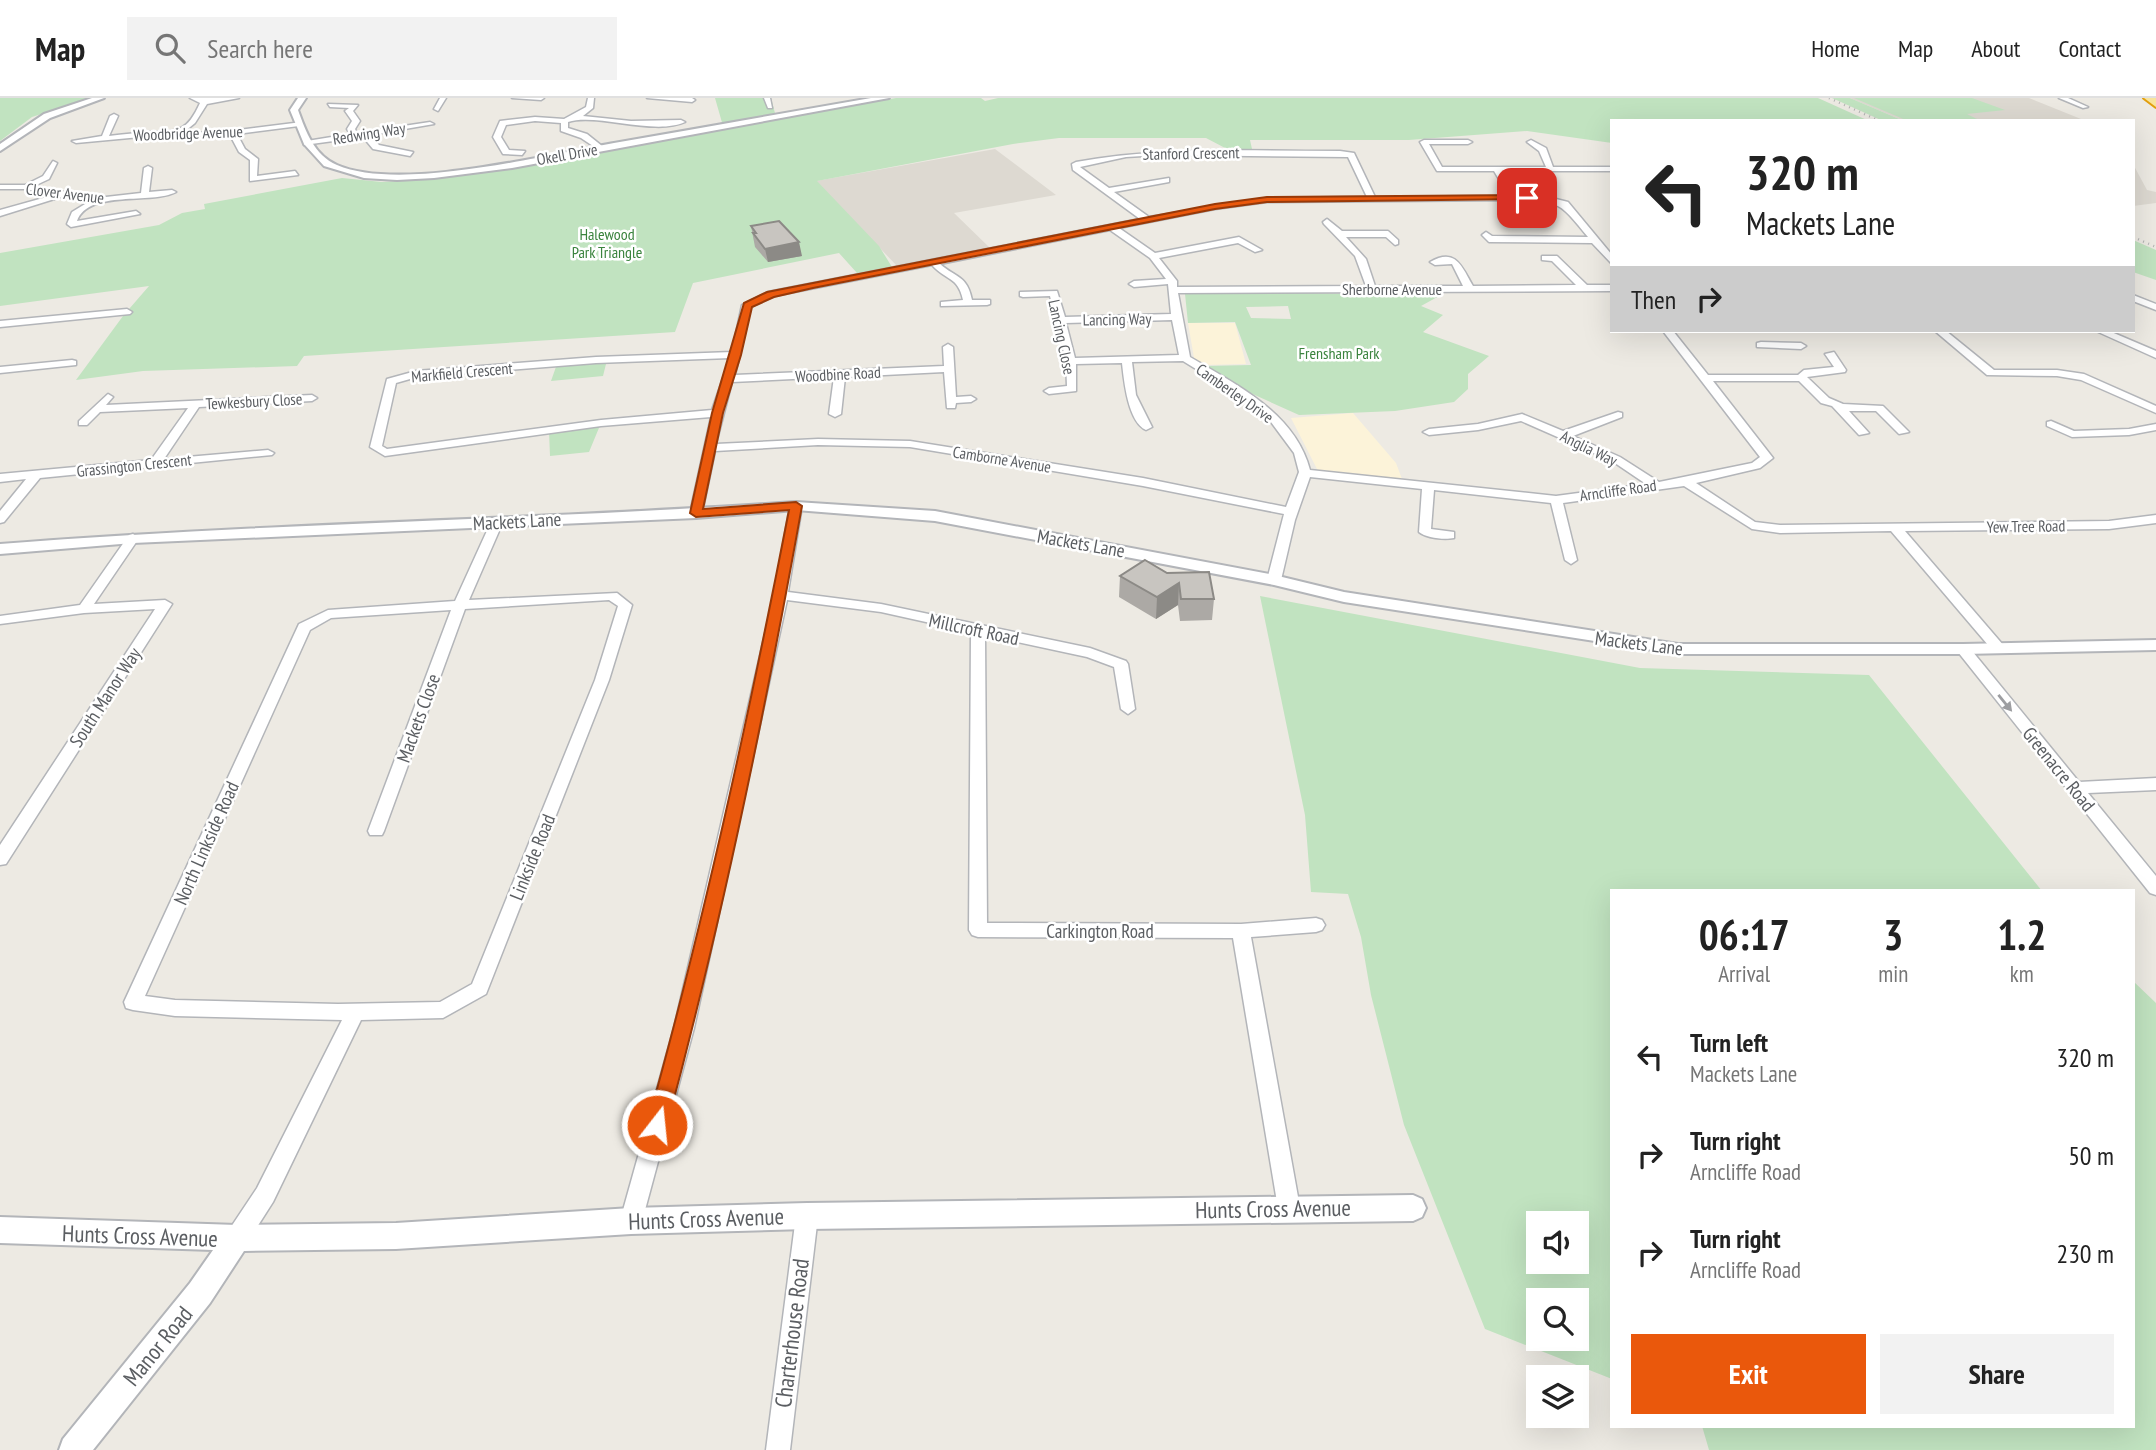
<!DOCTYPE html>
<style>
:root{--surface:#fff;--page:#f2f2f2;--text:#222;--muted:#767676;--line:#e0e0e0;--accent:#ea580c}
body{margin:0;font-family:"PT Sans Narrow",sans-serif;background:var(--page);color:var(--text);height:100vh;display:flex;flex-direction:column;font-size:26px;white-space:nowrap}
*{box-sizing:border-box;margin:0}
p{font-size:23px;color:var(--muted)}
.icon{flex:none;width:38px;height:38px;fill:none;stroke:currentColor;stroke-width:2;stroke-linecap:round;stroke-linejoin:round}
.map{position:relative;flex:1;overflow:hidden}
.drawer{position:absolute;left:1610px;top:791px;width:525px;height:539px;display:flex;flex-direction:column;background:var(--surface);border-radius:0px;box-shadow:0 7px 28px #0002}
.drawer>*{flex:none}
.banner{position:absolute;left:1610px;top:21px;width:525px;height:214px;border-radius:0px;box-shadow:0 7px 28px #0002;background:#fff;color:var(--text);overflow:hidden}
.fabs{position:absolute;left:1526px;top:1113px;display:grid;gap:14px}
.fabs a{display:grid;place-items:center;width:63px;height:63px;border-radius:0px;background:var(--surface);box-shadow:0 7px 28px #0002;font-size:35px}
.pin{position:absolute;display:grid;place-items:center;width:60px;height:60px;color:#fff;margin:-30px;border-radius:14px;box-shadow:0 4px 10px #0006}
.me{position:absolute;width:77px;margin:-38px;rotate:16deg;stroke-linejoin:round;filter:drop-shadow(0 0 5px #0008)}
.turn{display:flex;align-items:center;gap:24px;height:147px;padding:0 21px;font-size:32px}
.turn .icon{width:91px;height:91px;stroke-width:2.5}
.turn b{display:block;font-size:49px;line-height:60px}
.then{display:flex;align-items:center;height:66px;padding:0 21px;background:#0003;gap:14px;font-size:26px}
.eta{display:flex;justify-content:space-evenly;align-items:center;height:119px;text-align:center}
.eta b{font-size:42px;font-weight:700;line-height:49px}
.action{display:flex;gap:14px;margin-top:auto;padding:14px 21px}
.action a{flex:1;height:80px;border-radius:0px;background:var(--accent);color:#fff;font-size:28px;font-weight:700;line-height:80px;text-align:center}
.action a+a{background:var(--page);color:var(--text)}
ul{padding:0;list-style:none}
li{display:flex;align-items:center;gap:21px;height:98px;padding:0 21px}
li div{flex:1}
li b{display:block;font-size:26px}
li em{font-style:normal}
header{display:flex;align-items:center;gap:42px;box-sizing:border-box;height:98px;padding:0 35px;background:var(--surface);border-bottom:2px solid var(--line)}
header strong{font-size:33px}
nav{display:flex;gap:38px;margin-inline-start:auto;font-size:24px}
.search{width:490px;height:63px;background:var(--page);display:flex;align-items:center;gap:18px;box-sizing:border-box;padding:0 24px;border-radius:0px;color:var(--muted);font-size:26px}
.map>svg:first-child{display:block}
.commercial{fill:#fcf3d9}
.education{fill:#ddd9d1}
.green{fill:#c1e3c0;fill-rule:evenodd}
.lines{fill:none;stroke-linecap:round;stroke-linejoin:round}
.minor-casing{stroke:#b3b5b9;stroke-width:3}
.tertiary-casing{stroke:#b3b5b9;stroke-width:4}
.trunk-casing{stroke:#e29e0d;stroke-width:4}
.minor{fill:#fff;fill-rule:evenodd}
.tertiary{fill:#fff;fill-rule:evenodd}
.trunk{fill:#f8e49d;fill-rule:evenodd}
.rail{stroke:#b1b2b2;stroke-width:2.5;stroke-dasharray:1 4.5;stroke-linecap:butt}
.wall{fill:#aca9a5}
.shaded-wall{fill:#8c8a86}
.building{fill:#c8c5c0;stroke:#8c8a86;stroke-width:2}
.oneway{fill:#9d9ea1}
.route{fill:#ea580c;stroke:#983908;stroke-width:2}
.labels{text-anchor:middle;stroke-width:5;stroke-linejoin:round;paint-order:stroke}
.far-street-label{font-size:16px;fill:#5b5e62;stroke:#fff}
.far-park-label{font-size:16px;fill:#3a833d;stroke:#fff}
.street-label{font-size:19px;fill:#5b5e62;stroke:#fff}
.near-street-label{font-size:23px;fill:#5b5e62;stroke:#fff}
</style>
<header>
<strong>Map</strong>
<div class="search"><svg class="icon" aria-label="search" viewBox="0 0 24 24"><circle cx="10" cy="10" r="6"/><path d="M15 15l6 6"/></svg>Search here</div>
<nav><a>Home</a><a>Map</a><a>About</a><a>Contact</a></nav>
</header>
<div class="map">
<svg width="2156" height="1352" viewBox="0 0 2156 1352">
<rect width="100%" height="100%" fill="#edeae3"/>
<!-- commercial -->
<path class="commercial" d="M1188,225H1235L1246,266L1205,267L1194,260Z
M1353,315L1396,365L1402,381L1318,373L1291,320Z"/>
<!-- education -->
<path class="education" d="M1850,0H2029L2081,21L2096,23H1904Z
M995,51L1056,97L954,115L990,150L897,168L816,83Z
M2133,66L2147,92L2156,94V105L2133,108Z"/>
<!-- green -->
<path class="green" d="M0,0H91L32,19L0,43Z
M715,0H771L776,19L723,28Z
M896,0H981L985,3L998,0H1818L1869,23H1612V45L1527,33L1409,42H1250L1252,51H1227L1206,40H1059L1013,46L817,83L879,148L892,169L857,175L839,155L693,185L675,234L304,258L297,268L143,273L76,282L123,218L149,188L0,208V155L159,127L182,115L205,111L204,106L342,80L382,84L428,81L615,52L646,44Z
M1832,0H1850L1904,23H1883Z
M1854,0H1972L2005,12L1967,16L1981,23H1908Z
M2133,142L2156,152V182L2133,174Z
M1285,195L1441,197L1421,208L1443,217L1423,234L1489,258L1468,276V291L1454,304L1395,313L1299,317L1237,289L1204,268L1251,267L1235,224L1188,225L1185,196ZM1288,208L1291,221L1251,220L1246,209Z
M607,262L603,278L551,283L557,266Z
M601,325L589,354L550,358L549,333Z
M1260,498L1640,570L1869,577L2042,793H1612V1281L1485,1231L1404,1027L1371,897L1361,839L1348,796L1311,794L1305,717ZM1577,1125V1164H1538V1125ZM1538,1202H1577V1241H1538Z
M2133,883L2156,905V1352H1709L1702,1328H2133Z"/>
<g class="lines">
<!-- minor casing -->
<g class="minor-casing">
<path id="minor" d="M190,0H239L207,6L195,25L184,34L215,35L302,24L299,28L237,36L245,51L258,61L257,78L295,73L298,77L250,83V62L239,54L230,37L151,38L76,45L72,43L102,38L110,18L114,16L118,18L109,38C123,36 136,35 150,34C178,33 187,34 200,5Z
M440,0H446L438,13L434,11Z
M512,0H544L541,2Z
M588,0H594L593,10L583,18L631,23L681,22L685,24C655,38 597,15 568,24V30L587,36L602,48L599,52L581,40L561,33V25L535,23L506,27L501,39L509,52L525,53L522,57L503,56L493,39L500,23L535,19L564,21L586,9Z
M647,0H692L695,2L692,4Z
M764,0H770L772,10H768Z
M2059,0H2068L2088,9L2083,10Z
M328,6L358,7L353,13L360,23L355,31L357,35L430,24L434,26L370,37L379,47L413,54L410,58L373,51L363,39L304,47L307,43L350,36L347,31L352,23L345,13L349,10L330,9Z
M1424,42H1468L1472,44L1468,46H1429L1442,69H1546L1539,53L1527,44L1531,42L1546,50L1553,69H1612V73H1502L1517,98L1552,100L1568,104L1612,157V166L1592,145L1489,144L1482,137L1486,134L1492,138L1588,139C1557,102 1562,105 1514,102L1267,104L1215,111L1119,130L1155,155L1239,139L1262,152L1255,154L1238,145L1159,160L1177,183V189L1366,188L1355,158L1324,126L1323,124L1327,121L1342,133H1388L1398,142V146L1395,147L1386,139H1346L1366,161L1375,188H1463L1452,166L1435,167L1430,164C1456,149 1462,169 1473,188L1576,187L1552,163L1542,162V158H1557L1587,187H1612V193L1178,195L1190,259C1237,287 1295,315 1310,372L1556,398L1646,386L1612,363L1521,323L1478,332L1429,337L1423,334L1429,331L1478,326L1522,316L1563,333L1618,314L1622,315V319L1573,338L1620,359L1659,384L1752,365L1760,359L1663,233H1673L1708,277H1798L1804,272L1834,269L1825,256L1834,254L1846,272L1845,274L1807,279L1829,300L1843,306L1883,308L1909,334L1899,336L1876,313H1849L1869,335L1859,337L1832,308L1821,305L1799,283H1713L1773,360L1760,370L1696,385L1755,424L1780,427L2109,423L2156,417V425L2109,431L1905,433L2004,548L2006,551L2004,554H1994L1891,433L1780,435L1752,431L1684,388L1563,405L1577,462L1571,466L1565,462L1551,405L1434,392L1431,431L1454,434V440C1444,442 1426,440 1419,434L1422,391L1310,379L1295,422L1281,482L1274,486L1267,482L1284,416L1143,388L910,349L818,347L715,353L702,415L700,418H692L690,415L711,319L601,328L385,358L370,349L387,281L416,273L596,259L732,254L742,207L768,194L1140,121L1073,72L1072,66L1076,64C1163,48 1252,53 1340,53L1354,55L1375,99L1509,98L1494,73H1437L1420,44ZM1160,57L1348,59L1367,99L1267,100L1149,119L1114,94L1169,84V80L1109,90L1080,69L1126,59ZM1110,132L1150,160L1166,181L1134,183L1129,186L1134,189L1168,186L1171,216L1065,219L1057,193L1020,194V198L1023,199L1050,198L1066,263L1067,288L1049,290L1044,293L1049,296L1076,293V266L1122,265C1124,283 1128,324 1146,332L1152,329L1136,297L1132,264L1183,263L1235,295L1271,324L1294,355L1299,374L1286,409L1143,380L910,343L818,341L716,346L732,284L834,279L829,316L835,319L841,316L845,279L944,274L947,310H955L956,305L971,304L976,301L971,298L956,299L953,249L948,246L943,249L944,268L735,277L751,209L774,198L932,167C946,183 958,178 963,202L941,204V208L987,207L990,206V202H972C967,177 956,180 940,166ZM1172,222L1179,257L1075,260L1066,225ZM730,260L712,312L601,322L387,351L382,348L396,285L417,279L596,265Z
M53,63L57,65L49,81L34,88L97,100L141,95L144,70L148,68L152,70L149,94L172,92L176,94C152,107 89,91 77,123L136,113L140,116L71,129L67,126L72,114L90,103L64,98L0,118V112L54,97L26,91H0V87H25L43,78Z
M2133,197L2156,206V212L2133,203Z
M127,211L132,214L130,216L0,229V223Z
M1935,233H1946L1994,272H2057L2084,276L2156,308V315L2081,282L2057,278L1987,277Z
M2096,233H2109L2156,253V260Z
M1761,244L1801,245L1806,248L1801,251L1757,249V245Z
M72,262L76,263V267L0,275V269Z
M108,296L113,299L106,307L312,297L317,300L312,303L199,309L164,361L268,352L274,355L272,357L40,380L4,424L0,425V413L26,381L0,384V376L151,362L188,310L100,314L87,327H79V323Z
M2051,323L2074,333L2129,331L2156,326V332L2129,337L2072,339L2047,328V324Z
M796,404L802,408L788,494L881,506L1090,550L1126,563L1128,566L1135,611L1128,616L1121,611L1114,569L1087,559L985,537L987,825L1241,826L1316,820L1322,822L1325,827L1322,832L1316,834L1251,839L1300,1110L1297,1117L1289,1120L1281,1117L1278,1110L1233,840L978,839L972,837L969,832L971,534L881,514L787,502L694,930L642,1123L639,1130L631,1133L623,1130L620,1123L674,930L774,497L790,408Z
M497,420L503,424L469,502L617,495L632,507L609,582L486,896L443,920L361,922L273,1104L245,1148L237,1151L229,1148L226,1140L229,1132L257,1090L342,922L175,918L133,912L126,910L124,904L299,526L328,512L455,503L491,424ZM609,502L618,508L595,582L472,886L440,904L338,906L175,902L145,898L310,532L331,520L451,512L368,733L370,737H382L384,733L465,511Z
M133,436L139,440L94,506L165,502L172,506L6,766L0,767V747L155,511L84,515L0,526V518L80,507L129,437Z
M1963,547L1968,548L2079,684L2156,680V692L2088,695L2156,778V797L2150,795L1958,554L1956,551L1958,548Z
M807,1108L815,1111L818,1118L790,1352H766L796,1118L799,1111Z"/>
</g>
<!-- tertiary casing -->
<g class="tertiary-casing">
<path id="tertiary" d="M92,0H104L50,20L0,53V46L44,16Z
M298,0H306L298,12C306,34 314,57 337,67C400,94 545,57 614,45C700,30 785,15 871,0H889L512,70L434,80L397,82L364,80L324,68L304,46L290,12Z
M796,404L935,413L1274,477L1344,494L1678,546H1963L2156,542V552L1963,556H1678L1344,504L1274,487L935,423L796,412L696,420L133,445L0,456V446C265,425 531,422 796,404Z
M1413,1097L1422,1101L1426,1110L1422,1119L1413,1123L807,1131L631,1136L396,1151L244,1153L210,1205L93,1352H59L63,1341L190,1185L213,1152L0,1145V1119L237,1127L396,1125L631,1110L807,1105Z"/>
</g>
<!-- trunk casing -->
<g class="trunk-casing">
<path id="trunk" d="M2144,0H2156V9Z"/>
</g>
<!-- minor -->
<use href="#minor" class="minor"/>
<!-- tertiary -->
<use href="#tertiary" class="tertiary"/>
<!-- trunk -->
<use href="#trunk" class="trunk"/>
<!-- rail -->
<path class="rail" d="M1829,0L1880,23
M2133,139L2156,149"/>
</g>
<!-- wall -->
<path class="wall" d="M751,128L802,158L768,164L755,149Z
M1145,462L1214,501L1212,522L1180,523L1178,507L1156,521L1119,499L1120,478Z"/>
<!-- shaded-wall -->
<path class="shaded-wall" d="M799,144L802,158L768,164L765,151Z
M1179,485L1178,507L1156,521L1157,499Z"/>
<!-- building -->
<path class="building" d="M779,123L799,144L765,151L753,135H756L751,128Z
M1145,462L1167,475L1209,474L1214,501H1181L1179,485L1157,499L1120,478Z"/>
<!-- one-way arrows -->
<defs><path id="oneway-solid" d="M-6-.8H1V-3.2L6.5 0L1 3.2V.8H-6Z" transform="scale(1.75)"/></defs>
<use class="oneway" href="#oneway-solid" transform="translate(2005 605) rotate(51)"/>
<!-- route -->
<path class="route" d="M1527,97L1530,101L1267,104L1215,111L813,190L774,199L752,209L741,257L723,315L703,411L796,404L802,408C765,615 722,823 667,1027L664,1033L657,1036L650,1033L647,1027C704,825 749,618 789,412L696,419L690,415L712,315L744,205L767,194L813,185L1215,106L1267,99Z"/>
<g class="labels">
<!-- far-street labels -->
<g class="far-street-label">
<text transform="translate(188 35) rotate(-2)" y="6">Woodbridge Avenue</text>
<text transform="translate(369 35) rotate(-9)" y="6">Redwing Way</text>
<text transform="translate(1191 55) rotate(-1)" y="6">Stanford Crescent</text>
<text transform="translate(567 56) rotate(-10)" y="6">Okell Drive</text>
<text transform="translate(65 95) rotate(7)" y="6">Clover Avenue</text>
<text x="1392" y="197">Sherborne Avenue</text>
<text transform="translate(1117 221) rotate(-1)" y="6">Lancing Way</text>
<text transform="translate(1062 239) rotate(78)" y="6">Lancing Close</text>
<text transform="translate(462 274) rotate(-5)" y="6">Markfield Crescent</text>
<text transform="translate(838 276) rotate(-3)" y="6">Woodbine Road</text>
<text transform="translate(1235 295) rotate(35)" y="6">Camberley Drive</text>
<text transform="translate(254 303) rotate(-3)" y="6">Tewkesbury Close</text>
<text transform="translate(1589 350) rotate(26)" y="6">Anglia Way</text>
<text transform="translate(1002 361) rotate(9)" y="6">Camborne Avenue</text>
<text transform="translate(134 367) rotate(-6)" y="6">Grassington Crescent</text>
<text transform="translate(1618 392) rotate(-8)" y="6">Arncliffe Road</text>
<text transform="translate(2026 428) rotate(-1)" y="6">Yew Tree Road</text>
</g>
<!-- far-park labels -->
<g class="far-park-label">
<text x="607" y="142">Halewood<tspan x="607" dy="18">Park Triangle</tspan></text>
<text x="1339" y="261">Frensham Park</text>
</g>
<!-- street labels -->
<g class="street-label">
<text transform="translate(517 423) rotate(-3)" y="7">Mackets Lane</text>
<text transform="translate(1081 445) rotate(10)" y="7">Mackets Lane</text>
<text transform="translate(974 531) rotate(12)" y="7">Millcroft Road</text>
<text transform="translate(1639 545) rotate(7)" y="7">Mackets Lane</text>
<text transform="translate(105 599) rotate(-57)" y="7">South Manor Way</text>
<text transform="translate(418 620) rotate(-70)" y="7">Mackets Close</text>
<text transform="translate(2059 671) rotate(51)" y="7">Greenacre Road</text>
<text transform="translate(206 745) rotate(-66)" y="7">North Linkside Road</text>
<text transform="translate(532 759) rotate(-68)" y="7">Linkside Road</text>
<text x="1100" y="840">Carkington Road</text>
</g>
<!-- near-street labels -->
<g class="near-street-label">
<text transform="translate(1273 1111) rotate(-1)" y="8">Hunts Cross Avenue</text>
<text transform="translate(706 1121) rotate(-2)" y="8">Hunts Cross Avenue</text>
<text transform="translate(140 1138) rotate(2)" y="8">Hunts Cross Avenue</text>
<text transform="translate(792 1235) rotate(-83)" y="8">Charterhouse Road</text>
<text transform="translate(158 1248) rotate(-51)" y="8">Manor Road</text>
</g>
</g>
</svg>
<div class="fabs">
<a><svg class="icon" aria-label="sound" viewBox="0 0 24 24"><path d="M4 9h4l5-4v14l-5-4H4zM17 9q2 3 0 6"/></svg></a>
<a><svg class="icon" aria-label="search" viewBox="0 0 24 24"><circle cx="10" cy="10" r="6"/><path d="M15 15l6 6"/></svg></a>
<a><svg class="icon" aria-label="layers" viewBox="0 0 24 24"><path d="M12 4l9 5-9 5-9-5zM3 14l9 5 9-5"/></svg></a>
</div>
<div class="pin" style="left:1527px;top:100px;background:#d93025"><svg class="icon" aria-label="arrive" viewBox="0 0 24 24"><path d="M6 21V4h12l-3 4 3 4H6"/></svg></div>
<svg class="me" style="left:657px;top:1027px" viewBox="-20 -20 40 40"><circle r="17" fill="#ea580c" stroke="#fff" stroke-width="3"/><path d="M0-11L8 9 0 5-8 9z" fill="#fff"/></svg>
<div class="banner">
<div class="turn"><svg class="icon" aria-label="left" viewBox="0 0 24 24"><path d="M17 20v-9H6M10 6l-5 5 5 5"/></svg><div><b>320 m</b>Mackets Lane</div></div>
<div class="then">Then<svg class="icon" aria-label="right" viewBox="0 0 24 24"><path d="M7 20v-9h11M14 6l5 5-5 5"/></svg></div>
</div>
<section class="drawer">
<div class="eta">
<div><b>06:17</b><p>Arrival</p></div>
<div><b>3</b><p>min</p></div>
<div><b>1.2</b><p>km</p></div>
</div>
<ul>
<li><svg class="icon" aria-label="left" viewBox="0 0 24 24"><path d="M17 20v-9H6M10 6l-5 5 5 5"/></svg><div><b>Turn left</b><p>Mackets Lane</p></div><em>320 m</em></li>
<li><svg class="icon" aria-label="right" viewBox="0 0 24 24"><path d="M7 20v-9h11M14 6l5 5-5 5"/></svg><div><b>Turn right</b><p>Arncliffe Road</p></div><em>50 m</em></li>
<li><svg class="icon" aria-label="right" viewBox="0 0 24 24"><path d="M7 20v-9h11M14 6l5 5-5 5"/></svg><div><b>Turn right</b><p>Arncliffe Road</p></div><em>230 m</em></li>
</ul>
<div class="action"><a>Exit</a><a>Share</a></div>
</section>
</div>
